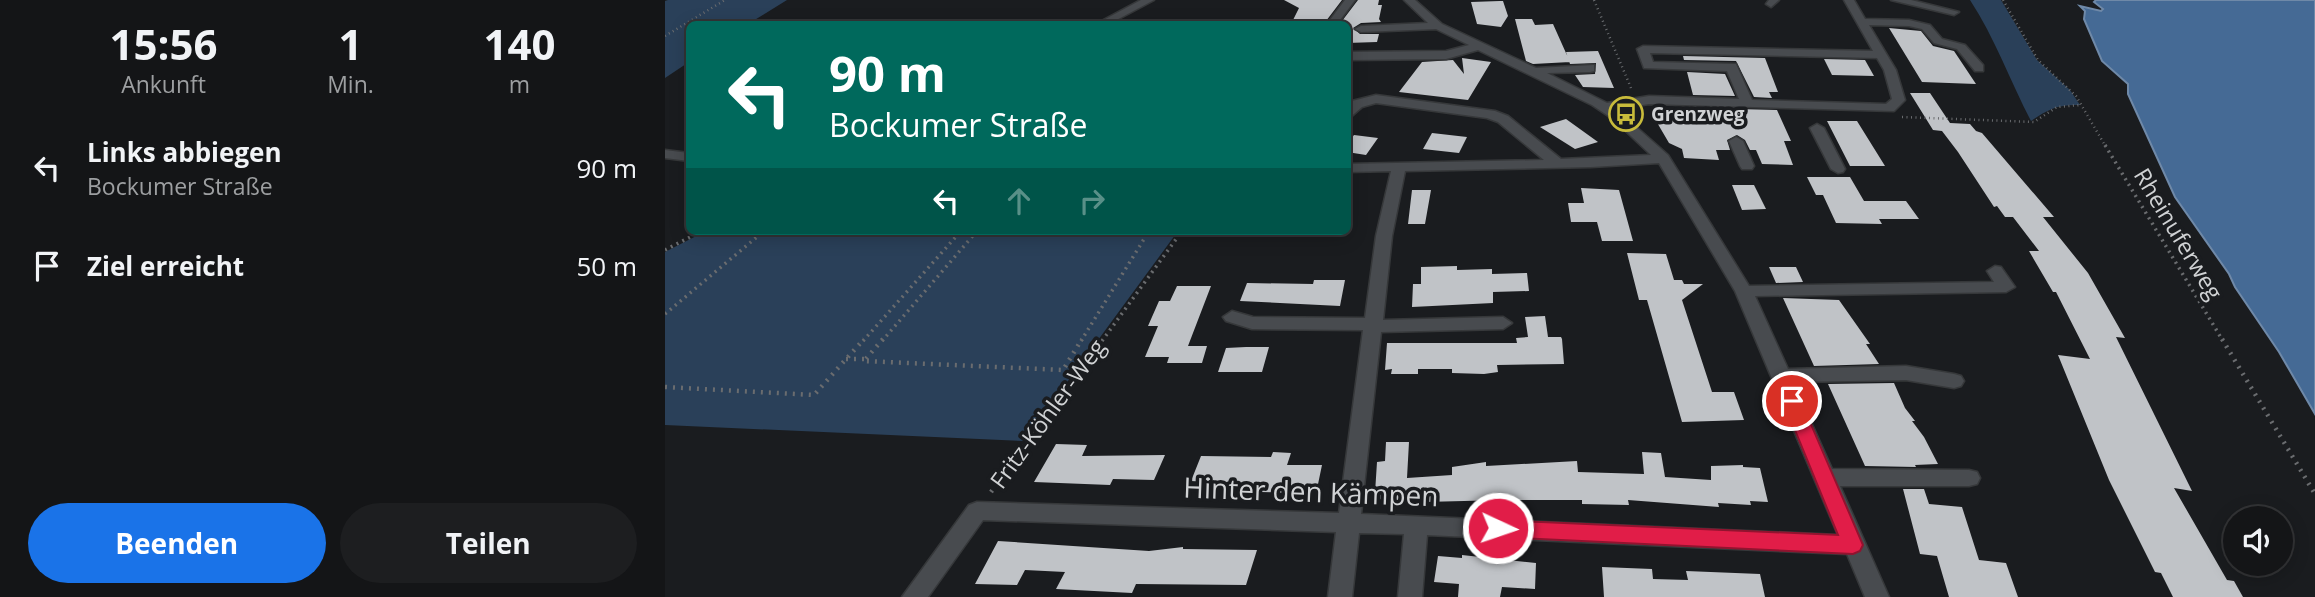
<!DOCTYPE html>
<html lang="de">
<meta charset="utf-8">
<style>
:root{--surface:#141517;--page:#1d1e20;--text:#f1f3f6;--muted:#9d9fa1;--line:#333436;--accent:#1a73e8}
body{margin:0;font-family:"Open Sans",sans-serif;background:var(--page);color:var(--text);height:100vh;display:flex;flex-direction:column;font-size:26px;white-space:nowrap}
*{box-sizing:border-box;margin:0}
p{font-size:23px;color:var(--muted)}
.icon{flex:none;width:38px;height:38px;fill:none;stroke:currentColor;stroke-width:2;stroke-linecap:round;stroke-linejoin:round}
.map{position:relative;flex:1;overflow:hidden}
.sheet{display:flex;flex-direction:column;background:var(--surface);width:665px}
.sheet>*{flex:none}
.hud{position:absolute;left:21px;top:21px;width:665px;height:214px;border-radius:10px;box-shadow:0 4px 18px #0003,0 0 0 2px var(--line);background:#00695c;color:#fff;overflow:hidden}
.tools{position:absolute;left:1558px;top:506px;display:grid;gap:14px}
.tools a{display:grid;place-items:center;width:70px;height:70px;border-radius:50%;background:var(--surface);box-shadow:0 4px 18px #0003,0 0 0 2px var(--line);font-size:35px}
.pin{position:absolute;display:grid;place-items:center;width:60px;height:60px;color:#fff;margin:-30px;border:4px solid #fff;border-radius:50%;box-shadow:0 2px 7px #0007}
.me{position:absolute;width:77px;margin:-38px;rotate:93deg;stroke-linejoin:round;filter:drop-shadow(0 0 5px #0008)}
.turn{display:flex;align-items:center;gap:24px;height:147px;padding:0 28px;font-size:32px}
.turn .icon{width:91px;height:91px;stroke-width:2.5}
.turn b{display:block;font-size:49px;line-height:60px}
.lanes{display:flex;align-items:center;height:66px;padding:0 28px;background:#0003;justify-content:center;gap:35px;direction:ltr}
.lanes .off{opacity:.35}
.eta{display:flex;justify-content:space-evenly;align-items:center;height:119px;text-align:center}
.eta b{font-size:42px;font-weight:700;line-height:49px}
.action{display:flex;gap:14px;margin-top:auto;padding:14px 28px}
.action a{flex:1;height:80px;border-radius:42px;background:var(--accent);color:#fff;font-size:28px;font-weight:700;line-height:80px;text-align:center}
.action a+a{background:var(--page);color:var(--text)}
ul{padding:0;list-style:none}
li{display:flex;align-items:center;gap:21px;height:98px;padding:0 28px}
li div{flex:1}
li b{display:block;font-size:26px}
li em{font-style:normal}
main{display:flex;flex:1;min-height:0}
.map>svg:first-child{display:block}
.green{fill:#2a4059}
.water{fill:#456a95;stroke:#6f89a8;stroke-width:2}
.building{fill:#c0c3c7}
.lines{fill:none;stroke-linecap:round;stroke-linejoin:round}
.minor-casing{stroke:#36383a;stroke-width:3}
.path-far2{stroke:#6a6c6f;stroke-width:2.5;stroke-dasharray:1 3.5;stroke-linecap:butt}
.path-far1{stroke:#6a6c6f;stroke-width:3.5;stroke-dasharray:2 4.5;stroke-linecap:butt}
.path{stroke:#6a6c6f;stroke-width:4.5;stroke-dasharray:2 6;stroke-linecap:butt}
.minor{fill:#484b4f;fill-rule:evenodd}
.route{fill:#e11d48;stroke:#92132f;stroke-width:2}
.labels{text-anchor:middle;stroke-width:7;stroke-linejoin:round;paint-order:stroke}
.far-poi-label{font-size:19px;font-weight:bold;fill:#d0d2d4;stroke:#1a1c1f;text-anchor:start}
.street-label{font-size:23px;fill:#d0d2d4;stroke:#1a1c1f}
.near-street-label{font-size:28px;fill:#d0d2d4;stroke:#1a1c1f}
</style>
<main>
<section class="sheet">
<div class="eta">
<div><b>15:56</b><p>Ankunft</p></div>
<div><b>1</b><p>Min.</p></div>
<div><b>140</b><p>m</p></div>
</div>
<ul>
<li><svg class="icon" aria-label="left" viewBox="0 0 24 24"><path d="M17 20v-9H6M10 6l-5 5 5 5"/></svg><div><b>Links abbiegen</b><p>Bockumer Straße</p></div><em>90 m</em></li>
<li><svg class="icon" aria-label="arrive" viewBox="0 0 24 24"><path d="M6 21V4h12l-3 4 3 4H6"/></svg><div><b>Ziel erreicht</b></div><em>50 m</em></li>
</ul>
<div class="action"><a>Beenden</a><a>Teilen</a></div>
</section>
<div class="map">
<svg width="1650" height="597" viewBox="0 0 1650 597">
<rect width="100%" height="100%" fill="#1a1c1f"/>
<!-- green -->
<path class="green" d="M3,0H122L83,24H24V62L0,78V1Z
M1305,0H1336L1372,60L1405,90L1415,105C1394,104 1383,109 1366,121C1345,81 1330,38 1305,0Z
M41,231H513L359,441L0,425V252Z"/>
<!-- water -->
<path class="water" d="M1431,0H1650V414L1614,352L1570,287L1564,274L1510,197L1463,94V84L1437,61L1419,19L1420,11L1415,6L1436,11L1438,9L1429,2Z"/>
<!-- building -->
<path class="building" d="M619,0H677L661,21L627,22L634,8Z
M693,0H714L713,5H717L714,19L716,22L696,23L688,28L695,34H714L712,42L682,43V21H677Z
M835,1H838L843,16L836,27L812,24L806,2Z
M850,19H867L870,25L888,24L905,62L868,64L861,61Z
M1224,28L1256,31L1268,46L1289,51L1311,84L1257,82Z
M933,51L949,88L918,87L910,75L930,74L931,63L905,64L901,52Z
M1018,56L1100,58L1113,92H1104L1107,98L1089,97L1071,61L1019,60Z
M797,58L826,62L803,100L734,92L757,62L788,60L799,74Z
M1159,59L1200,60L1209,76L1167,75Z
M1022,72L1060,74L1070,96L1028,95Z
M1245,93H1265L1285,123L1305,124L1311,131L1317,133L1389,217H1378L1423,273L1460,338L1451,337L1527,491L1509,488L1562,580L1569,581L1578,597H1508L1496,573L1490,572L1444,480L1393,355L1425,359L1391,292H1388L1364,251H1374L1348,217H1340L1332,206L1329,207L1293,152L1277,131L1268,130Z
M1031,108L1112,110L1126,141H1119L1128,165L1097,164L1091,150H1085L1080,140L1072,135L1062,140L1065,150H1051L1054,160L1019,158L1017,149L1004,143L987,114L1032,112Z
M901,119L933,142L910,149L875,127Z
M1162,121H1192L1220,166H1185Z
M767,133L802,137L794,153L758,149Z
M689,135L713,138L701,155L682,152V144Z
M1142,177H1185L1199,201H1241L1254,219H1214L1217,224L1171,223L1158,195H1151Z
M1067,185H1089L1101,209L1077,210Z
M916,188L954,190L968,241H937L932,222H906L903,203H919Z
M747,190H766L760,224H743Z
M962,253L1001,254L1009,280H1017L1019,284H1038L1017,300L1047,392H1069L1079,420L1017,422L982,300H974Z
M792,266V270L827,269V274L862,273L864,291L828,292V303L747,307L748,284H756V267Z
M1104,267H1131L1138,282L1111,283Z
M649,280H680L675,306L575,301L582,283L648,284Z
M512,286H546L523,346H542L537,363H502L504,357H480L493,326H483L494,301H505Z
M1118,298L1174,300L1205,344H1201L1214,364L1149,366Z
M880,316L883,337H896L897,339L899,364L832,365L833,372L819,374L787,373V369H753V374H726L727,369L720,370L722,343H852L851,338L863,337L860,317Z
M581,347H604L597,372H553L561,348Z
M1229,383L1240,408L1250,421H1247L1259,437L1273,464L1250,465L1251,467L1200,466L1163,384Z
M721,442H744L742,478L787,475V467L821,462V466L912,461L913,472L979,474L977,452L996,453L1000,477L1046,480V466L1078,465V467L1095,468L1103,502L1085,501L1086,505L1053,503L1054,507L963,500L964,505L917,504V500H839L719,503L710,493L712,462L720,461Z
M391,444L422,445L417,456L500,455L489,480L448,479L445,485L369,482Z
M608,452L626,453L622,465H657L652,489H633L632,493L595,492L597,485L526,481L536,456L606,457Z
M1238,489H1259L1264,504L1297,507L1314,560L1341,563L1353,597H1284L1272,556L1255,554Z
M333,541L484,551L518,547V549L592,550L581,585L471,584L467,593L391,589L400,572L360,570L352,585L310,584Z
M797,555L871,563L870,589L837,587L835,597H793L794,584L769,582L773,556L797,558Z
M937,567L987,569L988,579L1023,580L1021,571L1095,574L1100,597H939Z"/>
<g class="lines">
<!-- minor casing -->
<g class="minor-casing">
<path id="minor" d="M476,0H489L444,24H431Z
M680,0H690L672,24H662Z
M739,0H750L777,24L871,68L929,65V71L925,72L882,73L942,103L984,96L1074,99L1062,71L979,68L972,49L978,46L1208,51L1179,0H1189L1200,19L1244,20L1265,25L1277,39L1300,45L1318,65V71H1310L1292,49L1269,43L1257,29L1244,26L1204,25L1231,70L1240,100L1229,111L984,104L951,109L1003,155L1084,286L1329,282L1322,271L1330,266L1336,267L1350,287L1341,292L1090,296L1123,369L1241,366L1289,374L1296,376L1299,381L1296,386L1289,388L1241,380L1128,382L1167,469L1304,470L1312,472L1315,478L1312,484L1304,486H1175L1224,597H1200L1182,554L762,535L757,597H733L739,534L694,533L687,597H663L671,532L318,520L263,597H237L304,505L312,502L674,513L698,330L587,329L561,321L558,317L567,311L588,317L700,318L711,236L726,171L682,172V164L879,160L833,122L822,118L711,103L697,107L682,120V107L687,101L711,95L830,111L843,116L896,159L986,155L948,119L927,105L813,50L781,59L682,60V52L781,51L804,45L771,29L696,32L690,29L696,26L763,23ZM985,53L1212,58L1219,70L1227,99L1221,104L1087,100L1071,64L988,62ZM994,163L1070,291L1173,535L696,514L716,332L838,329L847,323L838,317L718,320L727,236L740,171L926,167Z
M1104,0H1114L1106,7L1101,4Z
M1226,0H1246L1294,12L1289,15Z
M1152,124L1159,128L1180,169L1178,172L1173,173L1166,169L1145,128Z
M1071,137L1078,141L1089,166L1087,169H1077L1075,166L1064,141Z
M0,150L24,153V161L0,158Z"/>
</g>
<!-- path-far2 -->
<path class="path-far2" d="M929,0L966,88
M1338,0L1373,60L1411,96L1441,147
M0,36L60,0
M1237,117L1369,122L1392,107L1415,105"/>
<!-- path-far1 -->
<path class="path-far1" d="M1440,145L1558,341
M0,250L37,231
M0,314L99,231
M198,341L296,231
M217,341L312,231
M416,341L484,231
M437,341L517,231"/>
<!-- path -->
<path class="path" d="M218,339L199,361L398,370L417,339
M1557,339L1650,494
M181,359H200
M0,387L149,395L199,339
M326,492L438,339"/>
<!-- minor -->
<use href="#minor" class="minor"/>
</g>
<!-- route -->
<path class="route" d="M1127,395L1133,397L1136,401L1198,545L1195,551L1188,554L833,537L826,535L823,528L826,522L833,520L1173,535L1118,401L1120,397Z"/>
<!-- icons -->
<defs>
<g id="bus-ring" transform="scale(1.75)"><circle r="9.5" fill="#1a1c1f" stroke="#c8bb3b" stroke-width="1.5"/><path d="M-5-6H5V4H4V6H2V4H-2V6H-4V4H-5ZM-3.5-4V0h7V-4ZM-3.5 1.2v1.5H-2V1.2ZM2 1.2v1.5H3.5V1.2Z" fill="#c8bb3b"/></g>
</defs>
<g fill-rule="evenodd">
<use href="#bus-ring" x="961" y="114"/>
</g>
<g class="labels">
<!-- far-poi labels -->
<g class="far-poi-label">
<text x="986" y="121">Grenzweg</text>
</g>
<!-- street labels -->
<g class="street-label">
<text transform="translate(1513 234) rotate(59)" y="8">Rheinuferweg</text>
<text transform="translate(383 414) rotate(-54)" y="8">Fritz-Köhler-Weg</text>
</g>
<!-- near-street labels -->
<g class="near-street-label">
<text transform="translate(646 492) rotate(2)" y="10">Hinter den Kämpen</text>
</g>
</g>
</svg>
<div class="tools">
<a><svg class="icon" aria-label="sound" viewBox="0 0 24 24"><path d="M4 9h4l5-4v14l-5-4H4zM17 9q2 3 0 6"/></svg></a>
</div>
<div class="pin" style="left:1127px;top:401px;background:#d93025"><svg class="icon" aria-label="arrive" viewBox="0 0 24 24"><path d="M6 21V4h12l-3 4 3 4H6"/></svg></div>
<svg class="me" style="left:833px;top:528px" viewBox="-20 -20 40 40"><circle r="17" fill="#e11d48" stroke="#fff" stroke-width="3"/><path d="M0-11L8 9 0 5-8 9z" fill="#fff"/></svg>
<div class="hud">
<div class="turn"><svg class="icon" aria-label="left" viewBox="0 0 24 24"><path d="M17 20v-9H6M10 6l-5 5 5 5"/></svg><div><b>90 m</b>Bockumer Straße</div></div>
<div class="lanes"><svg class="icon" aria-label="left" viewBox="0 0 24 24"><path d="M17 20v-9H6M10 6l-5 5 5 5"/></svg><svg class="icon off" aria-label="ahead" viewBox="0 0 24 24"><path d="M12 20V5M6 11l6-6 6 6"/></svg><svg class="icon off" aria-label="right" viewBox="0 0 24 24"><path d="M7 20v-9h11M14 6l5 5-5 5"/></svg></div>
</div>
</div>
</main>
